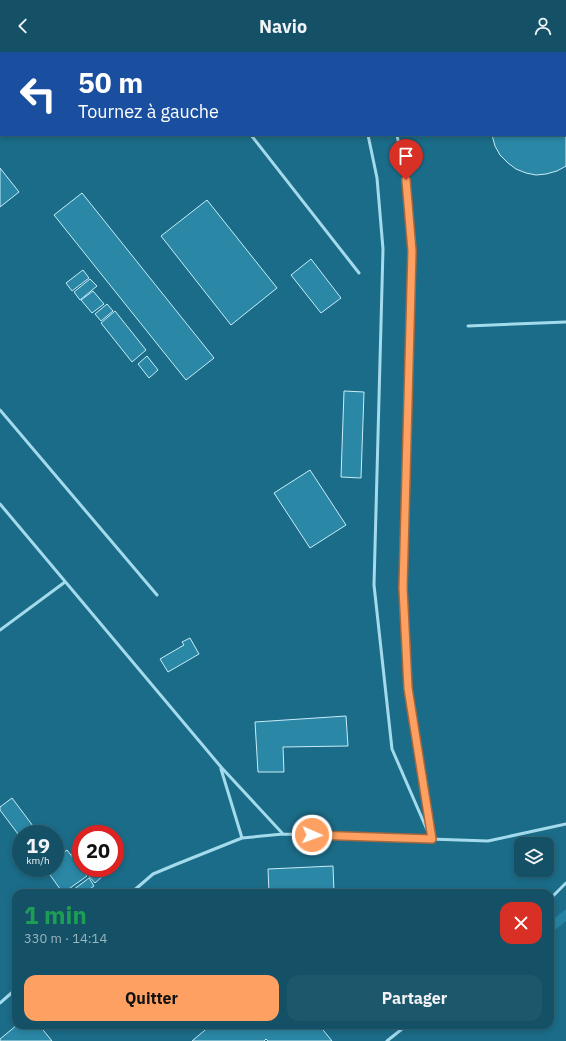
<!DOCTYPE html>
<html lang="fr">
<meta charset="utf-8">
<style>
:root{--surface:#145166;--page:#1d576c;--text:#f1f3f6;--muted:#9db5bf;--line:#33687a;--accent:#fda061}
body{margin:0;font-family:"IBM Plex Sans",sans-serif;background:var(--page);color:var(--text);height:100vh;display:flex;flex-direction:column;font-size:15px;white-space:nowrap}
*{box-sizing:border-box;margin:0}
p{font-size:13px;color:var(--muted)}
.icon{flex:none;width:22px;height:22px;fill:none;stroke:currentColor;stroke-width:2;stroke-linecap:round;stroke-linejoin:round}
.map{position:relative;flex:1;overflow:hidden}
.details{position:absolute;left:12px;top:837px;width:542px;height:140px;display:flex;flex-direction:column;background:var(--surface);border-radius:12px;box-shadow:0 2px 6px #0003,0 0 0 1px var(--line)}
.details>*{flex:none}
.top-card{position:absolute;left:0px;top:0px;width:566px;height:84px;box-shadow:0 2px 6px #0003,0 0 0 1px var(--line);background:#1a4fa0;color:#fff;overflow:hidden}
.fabs{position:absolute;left:514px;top:785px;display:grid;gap:8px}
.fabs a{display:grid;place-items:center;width:40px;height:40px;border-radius:8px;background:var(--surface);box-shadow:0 2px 6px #0003,0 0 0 1px var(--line);font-size:20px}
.speed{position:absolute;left:12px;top:773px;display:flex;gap:8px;font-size:20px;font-weight:700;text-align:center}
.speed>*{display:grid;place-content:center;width:52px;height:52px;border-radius:50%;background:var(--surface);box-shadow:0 2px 6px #0003,0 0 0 1px var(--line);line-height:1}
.speed small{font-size:10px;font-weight:400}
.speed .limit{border:6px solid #d22;background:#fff;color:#111}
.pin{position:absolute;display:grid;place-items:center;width:34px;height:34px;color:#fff;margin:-41px -17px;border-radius:50% 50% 50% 0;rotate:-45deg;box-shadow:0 0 4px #0007}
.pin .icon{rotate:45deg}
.me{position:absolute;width:44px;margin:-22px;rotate:92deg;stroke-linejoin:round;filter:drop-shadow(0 0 3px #0008)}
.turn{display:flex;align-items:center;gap:14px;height:84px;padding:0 12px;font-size:18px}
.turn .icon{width:52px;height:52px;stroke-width:2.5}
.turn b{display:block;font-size:28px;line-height:34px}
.round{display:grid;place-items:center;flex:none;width:42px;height:42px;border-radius:12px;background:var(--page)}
.headline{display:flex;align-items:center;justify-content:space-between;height:68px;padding:0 12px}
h1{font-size:24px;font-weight:700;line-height:30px;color:#1e9e55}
.primary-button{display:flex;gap:8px;margin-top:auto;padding:8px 12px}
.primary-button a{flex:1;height:46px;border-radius:12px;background:var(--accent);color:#111;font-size:16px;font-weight:700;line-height:46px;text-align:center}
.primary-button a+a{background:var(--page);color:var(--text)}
header{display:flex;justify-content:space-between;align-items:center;height:52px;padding:0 12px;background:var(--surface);font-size:18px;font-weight:700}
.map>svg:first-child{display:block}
.green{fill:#2483a1}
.building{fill:#2a87a6;stroke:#c9edf9}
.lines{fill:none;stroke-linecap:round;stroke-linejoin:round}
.lane{stroke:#a4dbec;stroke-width:3}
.route-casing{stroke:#a4683f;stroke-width:10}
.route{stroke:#fda061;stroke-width:7}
</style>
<header><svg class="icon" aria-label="back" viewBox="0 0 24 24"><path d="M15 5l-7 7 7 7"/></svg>Navio<svg class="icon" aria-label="person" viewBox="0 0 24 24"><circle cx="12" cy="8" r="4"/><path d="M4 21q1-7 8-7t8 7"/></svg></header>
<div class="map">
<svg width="566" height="989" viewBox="0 0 566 989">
<rect width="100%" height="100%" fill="#1b6c88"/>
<!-- green -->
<path class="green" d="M566,857V869L550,882V870Z"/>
<!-- building -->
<path class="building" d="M45,0H72L71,1H46Z
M565,39H566V114L557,119L546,122L536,123L526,121L516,117L508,111L500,103L495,94L492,83H565Z
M0,116L19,140L0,155Z
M82,141L214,306L186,328L54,163Z
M207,148L277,236L231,273L161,184Z
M311,207L341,246L321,261L291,223Z
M83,218L89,226L72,239L66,231Z
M90,227L97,234L80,248L74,240Z
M93,239L104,252L92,261L81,248Z
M107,252L113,259L101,269L95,262Z
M115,259L146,298L132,310L101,271Z
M147,304L158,318L149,326L138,312Z
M344,339L364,340L361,426L341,425Z
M310,418L346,473L310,496L274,441Z
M190,586L199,602L168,620L160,607L184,593L182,590Z
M346,664L348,694L283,695L284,720H258L255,670Z
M12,746L39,782H21V786L0,758V755Z
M67,798L87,824L63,841L45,816H55V807Z
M74,800L81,808V811L79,813L71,802Z
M333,814L334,841H269L268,817Z
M84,816H94L87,822L83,817Z
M95,816H112L95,831L87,822Z
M89,826L94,834L84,841H69Z
M17,973H39L52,989H0V987Z
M211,973H319L332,989H268L266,987L264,989H192Z"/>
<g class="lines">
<!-- lane -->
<path class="lane" d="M186,0L187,1
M346,0L347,1
M374,0L375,1
M105,1L106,0
M0,78H1
M251,83L359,221
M368,83L377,126L383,197L374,533L392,697L431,787
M397,83L406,128L412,199L403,536L408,636L431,781
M468,274L566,270
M0,358L157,543
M0,452L221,715L283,782
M0,578L65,530
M221,717L242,786
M131,841L153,822L177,812L242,786L283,782L488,789L566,772
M550,847L566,831
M0,951L16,937
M387,989L407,973"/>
</g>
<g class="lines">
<!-- route casing -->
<g class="route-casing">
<path id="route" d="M312,783L432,787L408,636L403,536L412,199L406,128"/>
</g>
<!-- route -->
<use href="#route" class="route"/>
</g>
</svg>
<div class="fabs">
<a><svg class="icon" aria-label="layers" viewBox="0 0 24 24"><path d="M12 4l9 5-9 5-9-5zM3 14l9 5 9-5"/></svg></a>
</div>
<div class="speed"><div>19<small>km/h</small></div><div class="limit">20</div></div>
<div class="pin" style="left:406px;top:128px;background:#d93025"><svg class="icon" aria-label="arrive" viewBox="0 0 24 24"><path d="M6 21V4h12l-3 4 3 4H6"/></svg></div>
<svg class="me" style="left:312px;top:783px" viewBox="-20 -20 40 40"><circle r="17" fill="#fda061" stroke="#fff" stroke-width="3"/><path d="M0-11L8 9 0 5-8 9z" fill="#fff"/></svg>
<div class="top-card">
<div class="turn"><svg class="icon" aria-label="left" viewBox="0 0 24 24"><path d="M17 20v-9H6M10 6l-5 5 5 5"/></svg><div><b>50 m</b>Tournez à gauche</div></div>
</div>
<section class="details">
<div class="headline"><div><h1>1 min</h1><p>330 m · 14:14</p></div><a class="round" style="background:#d93025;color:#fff"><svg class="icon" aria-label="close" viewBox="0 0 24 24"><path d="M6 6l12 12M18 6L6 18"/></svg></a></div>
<div class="primary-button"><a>Quitter</a><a>Partager</a></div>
</section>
</div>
